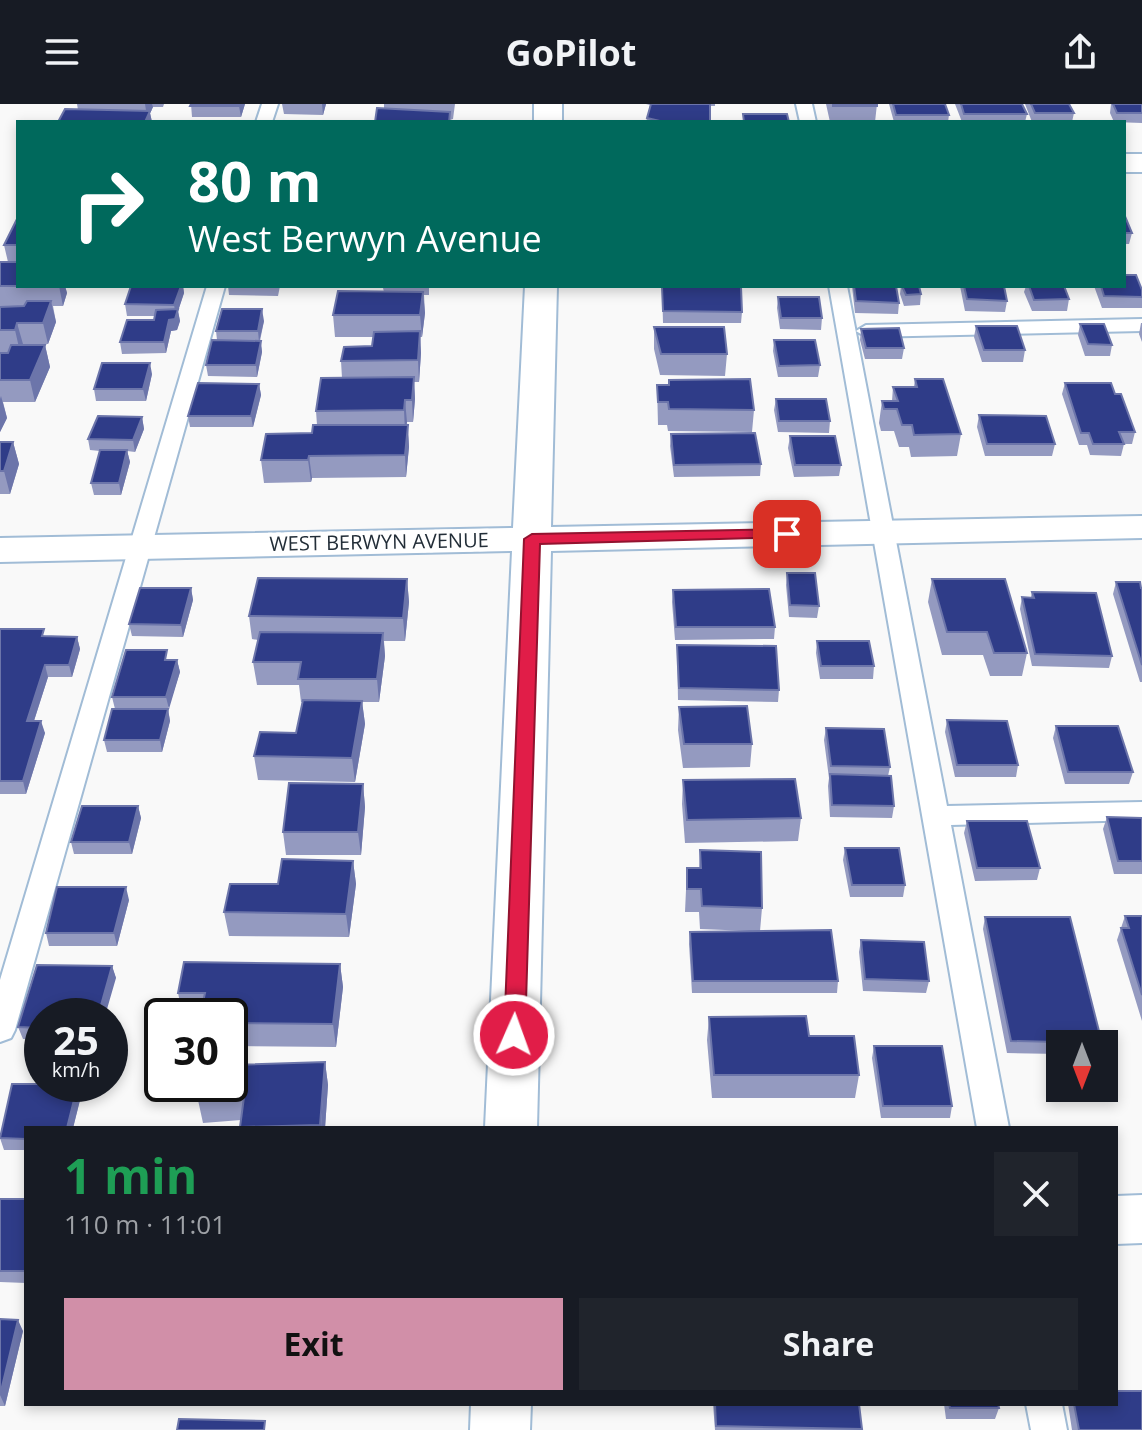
<!DOCTYPE html>
<meta charset="utf-8">
<style>
:root{--surface:#171b24;--page:#20242c;--text:#f1f3f6;--muted:#9ea1a6;--accent:#d18fa8}
body{margin:0;font-family:"Open Sans",sans-serif;background:var(--page);color:var(--text);height:100vh;display:flex;flex-direction:column;font-size:30px;white-space:nowrap}
*{box-sizing:border-box;margin:0}
p{font-size:26px;color:var(--muted)}
.icon{flex:none;width:44px;height:44px;fill:none;stroke:currentColor;stroke-width:2;stroke-linecap:round;stroke-linejoin:round}
.map{position:relative;flex:1;overflow:hidden}
.panel{position:absolute;left:24px;top:1022px;width:1094px;height:280px;display:flex;flex-direction:column;background:var(--surface);border-radius:0px;box-shadow:0 4px 12px #0003}
.panel>*{flex:none}
.hud{position:absolute;left:16px;top:16px;width:1110px;height:168px;border-radius:0px;box-shadow:0 4px 12px #0003;background:#00695c;color:#fff;overflow:hidden}
.needle{width:52px;rotate:180deg}
.fabs{position:absolute;left:1046px;top:926px;display:grid;gap:16px}
.fabs a{display:grid;place-items:center;width:72px;height:72px;border-radius:0px;background:var(--surface);box-shadow:0 4px 12px #0003;font-size:40px}
.speed{position:absolute;left:24px;top:894px;display:flex;gap:16px;font-size:40px;font-weight:700;text-align:center}
.speed>*{display:grid;place-content:center;width:104px;height:104px;border-radius:50%;background:var(--surface);box-shadow:0 4px 12px #0003;line-height:1}
.speed small{font-size:20px;font-weight:400}
.speed .limit{border:4px solid #111;border-radius:12px;background:#fff;color:#111}
.pin{position:absolute;display:grid;place-items:center;width:68px;height:68px;color:#fff;margin:-34px;border-radius:16px;box-shadow:0 4px 12px #0006}
.me{position:absolute;width:88px;margin:-44px;rotate:2deg;stroke-linejoin:round;filter:drop-shadow(0 0 6px #0008)}
.turn{display:flex;align-items:center;gap:28px;height:168px;padding:0 40px;font-size:36px}
.turn .icon{width:104px;height:104px;stroke-width:2.5}
.turn b{display:block;font-size:56px;line-height:68px}
.round{display:grid;place-items:center;flex:none;width:84px;height:84px;border-radius:0px;background:var(--page)}
.headline{display:flex;align-items:center;justify-content:space-between;height:136px;padding:0 40px}
h1{font-size:48px;font-weight:700;line-height:60px;color:#1e9e55}
.action{display:flex;gap:16px;margin-top:auto;padding:16px 40px}
.action a{flex:1;height:92px;border-radius:0px;background:var(--accent);color:#111;font-size:32px;font-weight:700;line-height:92px;text-align:center}
.action a+a{background:var(--page);color:var(--text)}
header{display:flex;justify-content:space-between;align-items:center;height:104px;padding:0 40px;background:var(--surface);font-size:36px;font-weight:700}
.map>svg:first-child{display:block}
.lines{fill:none;stroke-linecap:round;stroke-linejoin:round}
.lane-casing{stroke:#a1bcd6;stroke-width:4}
.street-casing{stroke:#a1bcd6;stroke-width:4}
.lane{fill:#fff;fill-rule:evenodd}
.street{fill:#fff;fill-rule:evenodd}
.wall{fill:#949ac0}
.shaded-wall{fill:#6c75aa}
.building{fill:#2f3c88;stroke:#6c75aa;stroke-width:2}
.route{fill:#e11d48;stroke:#92132f;stroke-width:2}
.labels{text-anchor:middle;stroke-width:8;stroke-linejoin:round;paint-order:stroke}
.street-label{font-size:20px;fill:#232e38;stroke:#fff}
</style>
<header><svg class="icon" aria-label="menu" viewBox="0 0 24 24"><path d="M4 6h16M4 12h16M4 18h16"/></svg>GoPilot<svg class="icon" aria-label="share" viewBox="0 0 24 24"><path d="M12 15V3M7 8l5-5 5 5M5 13v7h14v-7"/></svg></header>
<div class="map">
<svg width="1142" height="1326" viewBox="0 0 1142 1326">
<rect width="100%" height="100%" fill="#f9f9f9"/>
<g class="lines">
<!-- lane casing -->
<g class="lane-casing">
<path id="lane" d="M262,0H278L272,18H256Z
M796,0H812L816,18H800Z
M207,182H225L15,926L11,934L0,938V876Z
M829,182H847L947,702L1142,698V716L951,721L1009,1024H977Z
M1142,215V227L866,233L856,227L866,221Z
M1026,1300H1062L1067,1326H1031Z"/>
</g>
<!-- street casing -->
<g class="street-casing">
<path id="street" d="M534,0H562V18H534Z
M1124,50H1142V68H1124Z
M525,182H557L551,423L1142,412V434L551,447L537,1024H485L512,447L0,458V434L513,424Z
M1142,1091V1139L1116,1140V1092Z
M471,1300H531L530,1326H470Z"/>
</g>
<!-- lane -->
<use href="#lane" class="lane"/>
<!-- street -->
<use href="#street" class="street"/>
</g>
<!-- wall -->
<path class="wall" d="M77,0H164L163,3H153L150,9L152,18H58L78,6Z
M191,0H245L241,13H192Z
M282,0H326L323,11L284,10Z
M384,0H455L453,15L450,16L451,18H375L384,4Z
M646,0H715V2H710V18H646L650,1Z
M826,0H877L875,18H830Z
M889,0H945L949,11L948,18H894Z
M955,0H1022L1027,10L1025,18H962Z
M1025,0H1069L1074,9L1072,18H1032Z
M1111,0H1142V19L1114,18L1110,9Z
M1124,110L1132,129L1129,140H1124Z
M18,113V182H65L67,189L63,202H53L56,218L48,240H23L22,241H45L50,263L35,298H3L7,314L0,328V249L8,248H0V158H8L4,141Z
M131,182H183L184,189L178,207L180,217L177,226L171,227L166,249L122,250L120,238L154,216L155,212H127L125,200Z
M228,182H280L278,192L229,191Z
M345,182H429V191H424L425,209L422,233H420L421,249L419,278H414L415,295L413,318H407L409,343L406,373L312,374L311,378L264,379L261,356L312,329L317,321L316,307L342,274L341,257L372,242L373,233H335L333,211L384,188L383,184H345Z
M852,182H896L899,199L898,210L855,209Z
M901,182H919L921,190L920,201L904,202L900,190Z
M960,182H1004L1007,197L1005,208L965,207Z
M1026,182H1064L1069,195L1067,207H1032L1024,188Z
M1094,182H1124L1142,186V204H1102Z
M662,183L742,208L741,219H663Z
M778,193L822,214L821,226L780,225L777,204Z
M264,217L260,237L262,248L257,273L208,272L206,261L217,236L216,227Z
M1141,219H1142V238L1139,230Z
M1080,220L1112,241L1110,252H1085L1078,231Z
M976,222L1025,246L1023,258H982L974,233Z
M654,223L727,250L725,272L660,271L654,245Z
M861,225L904,244L902,255H865L860,236Z
M774,236L820,261L818,273H778L773,247Z
M152,270L146,297H96L94,285Z
M915,275L961,330L957,352L911,353L909,343H899L894,327H881L879,319L882,297H892L893,283H914Z
M1065,279L1115,290L1135,328L1132,340H1124L1121,352L1090,351L1087,341H1079L1062,290Z
M259,280L261,291L253,323H190L188,312Z
M657,281L754,306L752,328L668,327L667,321H658Z
M776,295L830,317L829,329L778,328L774,306Z
M979,311L1055,340L1052,352H985L977,323Z
M142,313L144,325L135,348L127,347L130,358L121,391H94L91,379L100,347L90,346L88,335Z
M671,330L761,360L760,372L674,373L670,342Z
M790,332L841,361L839,372L794,373L788,344Z
M0,338H13L19,360L10,390H0Z
M787,469L819,502L817,514L789,513L786,481Z
M407,475L409,498L405,537H384L385,552L379,598H362L365,620L355,678L258,676L254,652L296,629L302,598H301L299,581H257L253,558L258,536L252,535L249,512Z
M932,475L1027,549L1022,572H990L983,551H942L928,498Z
M1116,478L1142,484V578H1140L1113,490Z
M191,484L193,496L183,533L132,532L129,520Z
M673,486L775,523L774,535L675,536L672,498Z
M1032,488L1112,552L1109,564L1032,562L1020,505L1022,493H1031Z
M0,525L46,532L77,533L80,545L72,573H48L34,617L45,629L26,690H0Z
M817,537L874,562L873,575H820L816,549Z
M677,541L779,586L778,598L678,596Z
M169,556H177L180,568L168,605L170,617L162,648H107L104,636L115,605L112,593Z
M679,603L752,640L750,663L683,664L678,626Z
M947,616L1018,661L1016,673H955L945,628Z
M1056,622L1133,668L1129,680H1065L1053,634Z
M826,624L890,663L888,672L894,702L892,714L830,713L828,682L829,674L824,636Z
M683,676L801,714L798,737L685,739L682,700Z
M363,680L365,703L361,751H286L283,728Z
M138,702L141,714L132,750H74L71,738Z
M1107,713L1142,714V770H1114L1103,725Z
M967,717L1040,764L1037,776L975,777L964,729Z
M845,744L905,781L903,793H850L843,756Z
M700,746L762,804L760,827L838,877L837,889H692L689,840L690,828L750,827L700,825L699,808H685L687,764H699Z
M353,757L356,780L349,833L229,832L224,808L278,780Z
M129,796L117,842H49L46,829Z
M1125,812H1142V917L1117,836Z
M985,813L1102,939L1101,940H1060V950L1007,949L983,825Z
M861,836L929,877L926,889L863,887L859,848Z
M340,860L343,883L336,943L230,942V912H183L178,889Z
M112,862L116,874L42,912V936L23,935L18,923Z
M709,913L809,932L859,971L855,994H712L707,936Z
M874,942L952,1002L950,1014H881L872,954Z
M325,958L328,981L325,1024H240L241,1016L203,1019L198,996Z
M81,992L73,1024H26V1046H4L0,1034Z
M0,1095H26V1179L0,1178Z
M0,1215L23,1227L5,1302H0Z
M713,1300H859L861,1326H715Z
M944,1300H998L999,1304L995,1315H946Z
M1068,1300H1116L1142,1326H1072Z"/>
<!-- shaded-wall -->
<path class="shaded-wall" d="M145,0H152L153,3L150,9L152,18H145L147,13Z
M240,0H245L241,13L239,2Z
M322,0H326L323,11Z
M59,182H65L67,189L63,202Z
M181,182H183L184,189L178,207L180,217L177,226L171,227L166,249L164,238L169,216L176,212L174,201Z
M423,188L425,209L422,233L420,211Z
M51,197L56,218L48,240L43,219Z
M262,205L264,217L259,238L258,227Z
M17,219L23,240L20,248L15,226Z
M420,227L421,249L419,278L418,256Z
M261,237L262,248L257,273L256,261Z
M45,241L50,263L35,298L30,276Z
M150,259L152,270L146,297L143,285Z
M414,273L415,295L413,318L412,296Z
M259,280L261,291L253,323L251,312Z
M1,292L7,314L0,328V295Z
M405,296L407,318L405,328L404,306Z
M142,313L144,325L135,348L133,336Z
M408,321L409,343L406,373L405,351Z
M13,338L19,360L10,390L4,367Z
M127,346L130,358L121,391L119,379Z
M309,352L312,374L311,378L308,356Z
M407,475L409,498L405,537L403,514Z
M191,484L193,496L183,533L181,521Z
M383,529L385,552L379,598L377,575Z
M77,533L80,545L72,573L69,561Z
M177,556L180,568L169,605L166,593Z
M45,561L48,573L30,629L27,617Z
M362,597L365,620L355,678L352,654Z
M168,605L170,617L162,648L160,636Z
M41,617L45,629L26,690L23,677Z
M363,680L365,703L361,751L358,728Z
M138,702L141,714L132,750L129,738Z
M353,757L356,780L349,833L346,810Z
M126,783L129,796L117,842L114,829Z
M340,860L343,883L336,943L333,920Z
M112,862L116,874L105,912H98Z
M325,958L328,981L325,1024H321Z
M78,980L81,992L73,1024H67Z
M18,1216L23,1227L5,1302L0,1291Z"/>
<!-- building -->
<path class="building" d="M191,0H240L239,2H190Z
M651,0H710V18H664L647,14Z
M833,0H877V2H833Z
M893,0H945L949,11H896Z
M961,0H1022L1027,10H964Z
M1031,0H1069L1074,9H1035Z
M1113,0H1142V9H1117Z
M377,4L450,8L449,18H375Z
M65,5L150,7L145,18H58Z
M743,10H787L789,18H744Z
M1124,110L1132,129H1124Z
M18,113V141H4Z
M0,158H18V182H0Z
M1124,171H1136L1142,186V193L1104,192L1101,182H1124Z
M131,182H181L174,201L125,200Z
M670,182L741,183L742,208L663,207L662,183Z
M854,182H896L899,199L856,197Z
M902,182H919L921,190L906,191Z
M964,182H1004L1007,197L967,195Z
M1029,182H1064L1069,195L1034,196Z
M338,187L423,188L420,211H333Z
M778,193H819L822,214H781Z
M27,197H51L43,219H17L15,226H0V203L24,202Z
M178,205L175,215L169,216L164,238H120L127,216H154L156,206Z
M222,205H262L258,227H216Z
M1080,220H1104L1112,241L1088,240Z
M976,222H1017L1025,246H984Z
M654,223H724L727,250H661Z
M899,224L904,244H866L861,225Z
M420,227L418,256L341,257L344,243L372,242L374,228Z
M212,236L261,237L256,261H206Z
M774,236H815L820,261L779,262Z
M11,241H45L30,276H0V249H8Z
M102,259H150L143,285H94Z
M414,273L412,296H405L404,306L316,307L321,274Z
M750,275L754,306L669,305L668,298H658L657,281H669V276Z
M915,275H943L961,330L914,331L912,321H902L897,305H884L882,297H898L893,283H917Z
M198,279L259,280L251,312H188Z
M1065,279H1111L1115,290H1121L1135,328H1119L1124,340H1093L1089,329H1081Z
M776,295H826L830,317H779Z
M979,311L1046,312L1055,340H987Z
M98,312L142,313L133,336L88,335Z
M313,321H408L405,351L309,352L308,356H261L266,330L312,329Z
M755,329L761,360L674,361L671,330Z
M790,332H835L841,361H795Z
M0,338H13L4,367H0Z
M100,346H127L119,379H91Z
M787,469H815L819,502L790,501Z
M258,474L407,475L403,514L249,512Z
M932,475H1005L1027,549H994L987,528H947Z
M1116,478H1140L1141,484H1142V561Z
M140,484H191L181,521L129,520Z
M769,485L775,523H676L673,486Z
M1032,488L1096,489L1112,552L1035,550L1022,493L1034,494Z
M0,525H44L42,532L77,533L69,561H45L27,617H41L23,677H0Z
M260,528L383,529L377,575H298L301,558H253Z
M817,537H869L874,562H821Z
M677,541L776,542L779,586L679,584Z
M126,546H167L165,556H177L166,593H112Z
M303,596L362,597L352,654L254,652L260,628L296,629Z
M747,602L752,640H684L679,603Z
M112,605H168L160,636H104Z
M947,616L1007,617L1018,661H957Z
M1056,622H1118L1133,668H1068Z
M826,624L884,625L890,663L831,662Z
M830,670L891,672L894,702L832,701Z
M795,675L801,714L687,716L683,676Z
M289,679L363,680L358,728H283Z
M82,702H138L129,738H71Z
M1107,713L1142,714V757H1118Z
M967,717H1027L1040,764H977Z
M845,744H899L905,781H852Z
M700,746L761,748L762,804L702,802L701,785H687V764H701Z
M282,755L353,757L346,810L224,808L230,780H278Z
M57,783H126L114,829H46Z
M1125,812H1142V891L1121,824H1129Z
M985,813H1070L1102,939L1011,937Z
M831,826L838,877H693L690,828Z
M861,836L924,838L929,877L865,875Z
M184,858L340,860L333,920L230,919V912H200L205,889H178Z
M37,861L112,862L98,912H42V924L18,923Z
M806,912L809,932H854L859,971H714L709,913Z
M874,942H942L952,1002H883Z
M325,958L320,1021L240,1023L244,993L198,996L200,980H230V961Z
M12,980H78L67,1024H26V1035L0,1034Z
M0,1095H26V1167H0Z
M0,1215L18,1216L0,1291Z
M1116,1287H1142V1326H1079L1074,1300H1116Z
M715,1300H859L862,1325L716,1322Z
M949,1300H998L999,1304H950Z
M179,1315L265,1317L264,1326H177Z"/>
<!-- route -->
<path class="route" d="M787,425L795,430L793,433L540,440L525,931L514,939L507,937L504,931L524,435L532,430Z"/>
<g class="labels">
<!-- street labels -->
<g class="street-label">
<text transform="translate(379 438) rotate(-1)" y="7">WEST BERWYN AVENUE</text>
</g>
</g>
</svg>
<div class="fabs">
<a><svg class="needle" viewBox="-14 -14 28 28"><path d="M0-13l5 13h-10z" fill="#e53935"/><path d="M0 13l5-13h-10z" fill="#9ea1a6"/></svg></a>
</div>
<div class="speed"><div>25<small>km/h</small></div><div class="limit">30</div></div>
<div class="pin" style="left:787px;top:430px;background:#d93025"><svg class="icon" aria-label="arrive" viewBox="0 0 24 24"><path d="M6 21V4h12l-3 4 3 4H6"/></svg></div>
<svg class="me" style="left:514px;top:931px" viewBox="-20 -20 40 40"><circle r="17" fill="#e11d48" stroke="#fff" stroke-width="3"/><path d="M0-11L8 9 0 5-8 9z" fill="#fff"/></svg>
<div class="hud">
<div class="turn"><svg class="icon" aria-label="right" viewBox="0 0 24 24"><path d="M7 20v-9h11M14 6l5 5-5 5"/></svg><div><b>80 m</b>West Berwyn Avenue</div></div>
</div>
<section class="panel">
<div class="headline"><div><h1>1 min</h1><p>110 m · 11:01</p></div><a class="round"><svg class="icon" aria-label="close" viewBox="0 0 24 24"><path d="M6 6l12 12M18 6L6 18"/></svg></a></div>
<div class="action"><a>Exit</a><a>Share</a></div>
</section>
</div>
